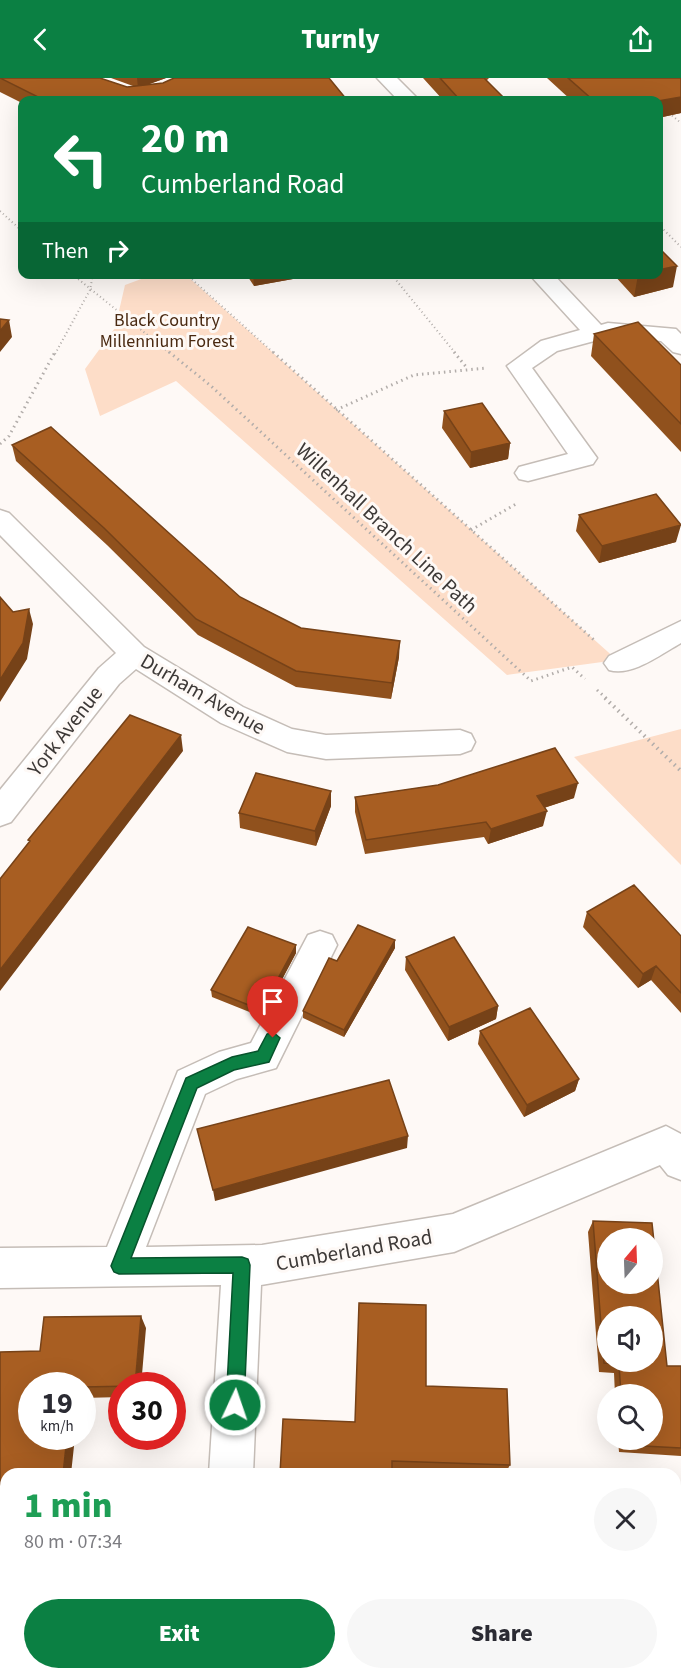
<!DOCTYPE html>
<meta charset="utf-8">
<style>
:root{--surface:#fff;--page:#f7f7f7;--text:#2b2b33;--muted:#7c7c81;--accent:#0b8043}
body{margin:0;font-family:"Source Sans 3",sans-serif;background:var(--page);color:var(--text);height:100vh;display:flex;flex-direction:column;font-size:22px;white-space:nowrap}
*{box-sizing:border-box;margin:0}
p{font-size:20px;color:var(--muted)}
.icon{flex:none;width:33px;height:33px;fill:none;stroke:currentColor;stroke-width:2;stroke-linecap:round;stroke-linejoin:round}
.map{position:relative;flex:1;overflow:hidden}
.drawer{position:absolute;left:0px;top:1390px;width:681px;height:212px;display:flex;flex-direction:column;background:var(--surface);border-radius:18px 18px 0 0;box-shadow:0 6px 24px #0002}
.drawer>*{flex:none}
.top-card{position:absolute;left:18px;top:18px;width:645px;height:183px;border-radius:12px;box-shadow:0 6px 24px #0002;background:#0b8043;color:#fff;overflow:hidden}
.needle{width:39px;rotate:19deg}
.controls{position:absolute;left:597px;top:1150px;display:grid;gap:12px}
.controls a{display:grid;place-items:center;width:66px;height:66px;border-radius:50%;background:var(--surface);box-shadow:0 6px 24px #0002;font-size:30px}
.speed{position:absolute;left:18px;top:1294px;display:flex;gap:12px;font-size:30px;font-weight:700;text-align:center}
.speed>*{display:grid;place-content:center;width:78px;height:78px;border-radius:50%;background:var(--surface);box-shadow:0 6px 24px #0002;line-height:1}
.speed small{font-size:15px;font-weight:400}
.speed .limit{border:9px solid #d22;background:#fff;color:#111}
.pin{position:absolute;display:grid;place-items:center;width:51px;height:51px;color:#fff;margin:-62px -26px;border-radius:50% 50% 50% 0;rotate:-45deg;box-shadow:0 0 6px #0007}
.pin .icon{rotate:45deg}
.me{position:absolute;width:66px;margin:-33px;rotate:3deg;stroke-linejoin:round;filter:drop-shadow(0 0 4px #0008)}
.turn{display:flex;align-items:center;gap:21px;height:126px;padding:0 24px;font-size:27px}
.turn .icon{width:78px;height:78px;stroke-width:2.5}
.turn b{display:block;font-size:42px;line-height:51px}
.then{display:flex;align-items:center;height:57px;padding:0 24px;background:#0003;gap:12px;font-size:22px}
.round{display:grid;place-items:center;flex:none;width:63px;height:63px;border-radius:32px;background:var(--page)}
.summary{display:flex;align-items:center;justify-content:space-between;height:102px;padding:0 24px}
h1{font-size:36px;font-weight:800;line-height:45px;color:#1e9e55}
.cta{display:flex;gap:12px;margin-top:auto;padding:12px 24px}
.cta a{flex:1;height:69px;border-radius:36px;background:var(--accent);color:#fff;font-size:24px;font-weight:800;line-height:69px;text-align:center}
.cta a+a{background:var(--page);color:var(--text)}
header{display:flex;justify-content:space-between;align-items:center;height:78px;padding:0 24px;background:var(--accent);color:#fff;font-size:27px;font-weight:800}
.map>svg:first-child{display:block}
.green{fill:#fdddc8}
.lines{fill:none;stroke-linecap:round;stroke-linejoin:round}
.minor-casing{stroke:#c5bdb7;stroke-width:3}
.path-far2{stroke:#b2adaa;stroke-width:2;stroke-dasharray:1 3;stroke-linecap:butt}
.path-far1{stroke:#b2adaa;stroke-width:3;stroke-dasharray:1.5 4;stroke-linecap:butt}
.path{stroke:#b2adaa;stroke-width:4;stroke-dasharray:1.5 4.5;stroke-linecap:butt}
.minor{fill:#fff;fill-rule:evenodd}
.wall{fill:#90511d}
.shaded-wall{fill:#764218}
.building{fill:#a85e22;stroke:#764218;stroke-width:1.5;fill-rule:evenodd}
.route{fill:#0b8043;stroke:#07532c;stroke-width:1.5}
.labels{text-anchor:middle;stroke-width:6;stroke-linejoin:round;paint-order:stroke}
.far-park-label{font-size:18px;fill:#492911;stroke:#fef9f6}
.street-label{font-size:21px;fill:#3d3937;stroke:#fef9f6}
</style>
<header><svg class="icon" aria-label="back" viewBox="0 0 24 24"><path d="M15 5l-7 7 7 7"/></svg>Turnly<svg class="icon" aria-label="share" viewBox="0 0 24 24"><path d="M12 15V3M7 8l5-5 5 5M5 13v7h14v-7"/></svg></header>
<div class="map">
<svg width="681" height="1601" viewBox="0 0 681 1601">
<rect width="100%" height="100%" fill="#fef9f6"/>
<!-- green -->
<path class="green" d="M152,197H186L617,582L507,597L176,303L100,338L85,291L115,250L125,207Z
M681,651V787L574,679Z"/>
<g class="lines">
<!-- minor casing -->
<g class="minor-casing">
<path id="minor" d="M377,0H397L419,22H398Z
M529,196H553L601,247L608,245L676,251L681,256V276L673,274L661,263L609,259L557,273L532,290L597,380L593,386L528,403L519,401L515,395L519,389L568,376L507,288L541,263L580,252Z
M0,432L9,435L144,569L243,629L292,651L326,657L460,652L471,656L475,664L471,672L460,676L326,681L287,674L221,645L136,591L119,606L11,744L0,748V712L99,590L116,575L0,457Z
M681,543V565C661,576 632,599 609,592L604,585L609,578Z
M320,853L332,857L337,867L276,990L237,1001L205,1016L146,1169L262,1167L453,1136L666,1048L681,1056V1102L668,1097L660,1087L454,1174L261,1207L253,1396H209L221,1207L0,1210V1170L107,1169L178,993L219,974L251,965L308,857Z
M675,1497H681V1543H675Z
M458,1596H506L503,1601H455Z"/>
</g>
<!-- path-far2 -->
<path class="path-far2" d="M669,35L681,45
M0,133L22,153
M658,146L681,169
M72,196L171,276
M186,196L275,276
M400,196L396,202L456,276
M55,276L90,212L93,196"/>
<!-- path-far1 -->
<path class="path-far1" d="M169,274L211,308L531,603L572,589L585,601
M273,274L594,562
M454,274L467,290
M336,332L414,297L487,290
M0,366L9,358L55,274
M471,452L516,426
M597,612L607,621"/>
<!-- path -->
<path class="path" d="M605,620L681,693"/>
<!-- minor -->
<use href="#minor" class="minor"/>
</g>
<!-- wall -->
<path class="wall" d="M0,0L127,9L133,8L111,0H166L147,7L347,22H22V25L0,14Z
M423,0H489L486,3L507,22H443Z
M547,0H681V35L658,40V22H571Z
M246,196H293V201L254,208Z
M613,196H658L673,209L634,219Z
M594,256L681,287V374L591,278Z
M444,333L510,365L508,381L470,390L442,350Z
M12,367L240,519L301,550L399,579L391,621L296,609L198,557L107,467L16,383Z
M579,437L676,464L599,485L576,453Z
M438,707L574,720L544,730L543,748L488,766L484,759L365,776L355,734V719Z
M331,713V728L316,768L240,750L239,735Z
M587,834L681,858V935L651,902L638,910L583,849Z
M296,867V875L270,924L260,920L252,935L212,919L211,912Z
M395,870L344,959L303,940V933L337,883Z
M406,879L498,928L496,941L448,963L405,892Z
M480,953L579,1001L575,1013L524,1039L478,966Z
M593,1143L667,1288H681V1378L619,1374L618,1362H652V1317H615L614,1295L599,1294L588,1154Z
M146,1250L122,1308V1319L82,1320V1308H32L6,1396V1441H0V1274L40,1273Z
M426,1308L510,1387L505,1396L392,1392L355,1344Z
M589,1596H675L681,1601H589Z"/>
<!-- shaded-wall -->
<path class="shaded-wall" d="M137,0H166L138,10Z
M681,19V35L658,40V23Z
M677,188L673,209L634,219L638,197L658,196V192Z
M253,196H293V201L254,208Z
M9,242L12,259L0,274V253Z
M510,365L508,381L470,390L471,374Z
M681,447L676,464L599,485L602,468Z
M29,531L33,546L27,581L0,624V602Z
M400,563L399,579L391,621L392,605Z
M181,657L183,673L0,913V892Z
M578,705L574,720L534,733L537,718Z
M331,713V728L316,768L315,753Z
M547,733L543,748L488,766L491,751Z
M395,862V870L344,959V952Z
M296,867V875L270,924L269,917Z
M656,888L651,902L638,910L643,896Z
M260,913V920L252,935L251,928Z
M498,928L496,941L448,963L449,949Z
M579,1001L575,1013L524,1039L527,1027Z
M408,1058L407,1070L215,1123L213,1112Z
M141,1238L146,1250L141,1308H135Z
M67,1359H75L71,1396H63Z"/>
<!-- building -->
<path class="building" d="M0,0H100L127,9L163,5L174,0H329L347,22H44Z
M440,0H484L506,22H460Z
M568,0H681V19L658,23L593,22Z
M658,169L677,188L658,192Z
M0,241L9,242L0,253Z
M638,244L681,287V346L594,256Z
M482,325L510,365L471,374L444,333Z
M51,349L240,519L301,550L400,563L392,605L296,593L196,541L104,450L12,367Z
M656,416L681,447L602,468L579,437Z
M0,519L13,534L29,531L23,565L0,602Z
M130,637L181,657L0,892V801L30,763L28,762Z
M555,670L578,705L537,718L547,733L491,751L486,744L366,762L355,719L438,707Z
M256,695L331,713L315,753L239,735Z
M634,807L681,858V915L656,888L643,896L587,834Z
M358,847L395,862L344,952L303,933L329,880L337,883Z
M248,849L296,867L269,917L260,913L251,928L211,912Z
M454,859L498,928L449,949L406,879Z
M530,930L579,1001L527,1027L480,953Z
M389,1002L408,1058L213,1112L197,1051Z
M593,1143L652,1145L667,1288H681V1370L625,1367L624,1362H652V1317H621L619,1286L604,1285ZM608,1161H652V1206H608ZM608,1239H652V1284H608Z
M359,1225L426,1227V1308L507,1311L510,1387L392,1383V1396H280L283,1341L355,1344Z
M141,1238L135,1308L82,1309V1308H32V1359H67L63,1396H6V1433H0V1274L40,1273L44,1239Z
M598,1596H675L681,1597V1601H598Z"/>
<!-- route -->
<path class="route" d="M273,954L280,960L269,984L234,992L197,1010L131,1180L242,1179L248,1181L250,1187L244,1327L241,1333L235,1335L229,1333L226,1327L233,1195L119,1196L114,1194L111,1188L186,1000L232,979L258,973L267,956Z"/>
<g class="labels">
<!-- far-park labels -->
<g class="far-park-label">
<text x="167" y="248">Black Country<tspan x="167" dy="21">Millennium Forest</tspan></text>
</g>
<!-- street labels -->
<g class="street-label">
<text transform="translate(387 450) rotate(43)" y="7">Willenhall Branch Line Path</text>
<text transform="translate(203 616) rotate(30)" y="7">Durham Avenue</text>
<text transform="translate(65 653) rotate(-52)" y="7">York Avenue</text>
<text transform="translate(354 1172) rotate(-10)" y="7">Cumberland Road</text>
</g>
</g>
</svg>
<div class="controls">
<a><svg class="needle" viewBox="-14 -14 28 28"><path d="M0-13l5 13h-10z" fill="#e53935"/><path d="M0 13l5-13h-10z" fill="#7c7c81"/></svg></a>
<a><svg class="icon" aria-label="sound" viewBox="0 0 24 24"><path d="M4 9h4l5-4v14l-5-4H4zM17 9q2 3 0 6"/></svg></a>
<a><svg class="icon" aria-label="search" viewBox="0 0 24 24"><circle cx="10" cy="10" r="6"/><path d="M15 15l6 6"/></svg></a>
</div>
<div class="speed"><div>19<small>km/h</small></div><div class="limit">30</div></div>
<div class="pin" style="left:273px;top:960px;background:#d93025"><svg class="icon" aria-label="arrive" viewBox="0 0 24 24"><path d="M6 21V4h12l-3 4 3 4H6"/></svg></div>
<svg class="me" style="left:235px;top:1327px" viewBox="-20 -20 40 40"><circle r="17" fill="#0b8043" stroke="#fff" stroke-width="3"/><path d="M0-11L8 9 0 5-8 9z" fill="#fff"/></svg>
<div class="top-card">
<div class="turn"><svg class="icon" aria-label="left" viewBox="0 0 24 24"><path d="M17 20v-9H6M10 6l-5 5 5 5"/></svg><div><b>20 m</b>Cumberland Road</div></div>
<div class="then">Then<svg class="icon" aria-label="right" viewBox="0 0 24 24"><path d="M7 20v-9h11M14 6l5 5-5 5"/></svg></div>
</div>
<section class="drawer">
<div class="summary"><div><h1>1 min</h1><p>80 m · 07:34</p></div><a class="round"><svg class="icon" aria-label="close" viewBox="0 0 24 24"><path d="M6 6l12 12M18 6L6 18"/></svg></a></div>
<div class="cta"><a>Exit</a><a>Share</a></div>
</section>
</div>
